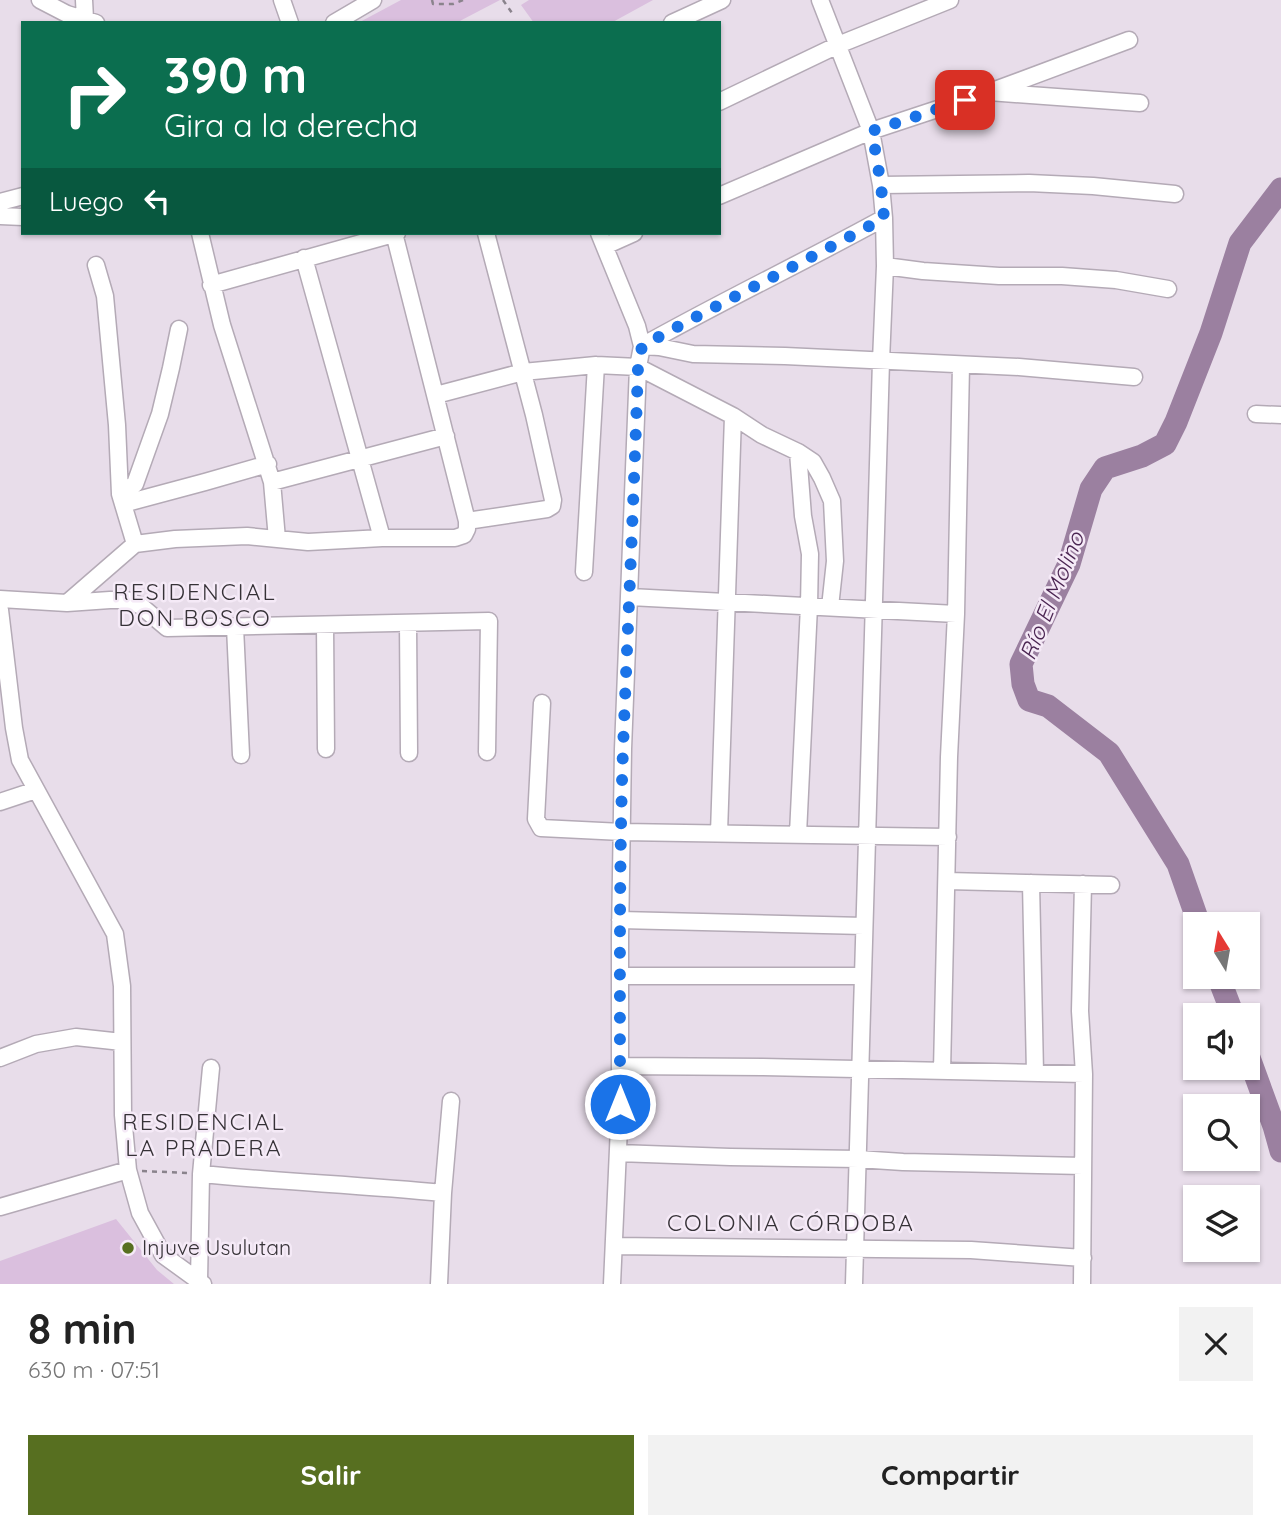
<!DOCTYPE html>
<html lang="es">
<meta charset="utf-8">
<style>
:root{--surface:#fff;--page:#f2f2f2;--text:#222;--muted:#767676;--accent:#576f20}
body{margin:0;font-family:Quicksand,sans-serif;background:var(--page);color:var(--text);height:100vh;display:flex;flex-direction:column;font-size:26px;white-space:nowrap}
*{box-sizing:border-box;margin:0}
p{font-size:23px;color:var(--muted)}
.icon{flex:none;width:38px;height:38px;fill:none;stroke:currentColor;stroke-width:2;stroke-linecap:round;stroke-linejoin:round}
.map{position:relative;height:1284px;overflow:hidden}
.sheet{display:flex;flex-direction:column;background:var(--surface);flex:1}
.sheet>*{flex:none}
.top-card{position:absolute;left:21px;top:21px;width:700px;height:214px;border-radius:0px;box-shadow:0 2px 5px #0004;background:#0b6e4f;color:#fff;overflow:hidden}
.needle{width:46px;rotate:349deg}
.buttons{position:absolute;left:1183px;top:912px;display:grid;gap:14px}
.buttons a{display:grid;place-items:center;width:77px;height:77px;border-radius:0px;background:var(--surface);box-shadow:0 2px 5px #0004;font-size:35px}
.pin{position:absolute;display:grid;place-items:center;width:60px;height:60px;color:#fff;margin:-30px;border-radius:14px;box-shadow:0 4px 10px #0006}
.me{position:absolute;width:77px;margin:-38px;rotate:0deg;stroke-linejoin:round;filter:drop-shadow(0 0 5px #0008)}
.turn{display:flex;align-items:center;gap:24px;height:147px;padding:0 28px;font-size:32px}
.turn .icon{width:91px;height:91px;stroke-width:2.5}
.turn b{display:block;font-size:49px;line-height:60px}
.then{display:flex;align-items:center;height:66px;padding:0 28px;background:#0003;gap:14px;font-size:26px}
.round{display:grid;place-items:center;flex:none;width:74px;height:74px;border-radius:0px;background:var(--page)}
.head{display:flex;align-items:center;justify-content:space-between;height:119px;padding:0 28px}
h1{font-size:42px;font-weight:800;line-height:52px}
.button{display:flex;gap:14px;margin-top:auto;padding:14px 28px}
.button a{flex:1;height:80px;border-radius:0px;background:var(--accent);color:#fff;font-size:28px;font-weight:800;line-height:80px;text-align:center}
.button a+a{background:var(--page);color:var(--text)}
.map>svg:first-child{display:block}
.green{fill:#dabfde}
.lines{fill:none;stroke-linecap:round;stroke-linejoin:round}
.river{stroke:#9b80a0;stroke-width:23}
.minor-casing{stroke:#b4aab6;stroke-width:19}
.path{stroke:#8a838c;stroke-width:2.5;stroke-dasharray:5 5;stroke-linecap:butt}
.minor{stroke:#fff;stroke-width:16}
.route{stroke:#1a73e8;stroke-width:12;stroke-dasharray:0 21.6}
.poi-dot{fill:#576f20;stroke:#f5eaf7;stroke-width:2.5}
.labels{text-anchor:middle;stroke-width:5;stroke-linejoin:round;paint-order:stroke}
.poi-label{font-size:21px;fill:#363237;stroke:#f5eaf7;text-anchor:start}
.neighbourhood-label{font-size:23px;letter-spacing:2px;fill:#363237;stroke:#f5eaf7}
.water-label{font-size:23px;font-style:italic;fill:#4c2753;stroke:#f5eaf7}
</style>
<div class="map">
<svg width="1281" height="1284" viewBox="0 0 1281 1284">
<rect width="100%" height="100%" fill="#e8ddea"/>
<!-- green -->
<path class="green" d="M401,0H500L456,23H358Z
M529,0H653L611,23H534L521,5Z
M116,1219L157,1270L174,1284H0V1261Z"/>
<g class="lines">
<!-- river -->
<path class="river" d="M1199,924L1178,864L1109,753L1048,706L1029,700L1023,684L1021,664L1069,564L1091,489L1105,468L1142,456L1165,444L1176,422L1211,333L1240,243L1281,189
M1218,976L1233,1015
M1248,1055L1274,1126L1281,1151"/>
<!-- minor casing -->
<g class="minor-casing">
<path id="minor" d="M40,0L67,14L96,23
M84,0L85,19
M282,0L290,23
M820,0L871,131L881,185L884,218L885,266L881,361L854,1284
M334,23L373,0
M672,23L722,0
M995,90L1129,40
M719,102L838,45L950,0
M881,185L1029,183L1093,186L1175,194
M719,196L871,131L989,92L1140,103
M0,202L23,196
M0,216L23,217
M200,233L222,325L272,482L277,539
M599,233L637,326L642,346L638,367L623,749L620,938V1104L612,1284
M605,246L634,233
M304,258L382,538
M96,265L105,296L117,425L120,494L135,544
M885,266L923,271L999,276H1062L1116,280L1168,289
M211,285L397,233
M642,346L659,347L693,354L785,356L1019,367L1134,377
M642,346C722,301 804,262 884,218
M436,395L523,372L596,365L638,367L733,416L762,435L798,452L813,462L822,478L832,501L835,561L830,607
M1256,414L1281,415
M272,482L446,436
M120,494L135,484L160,414L171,368L179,329
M123,504L205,482L268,464
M467,521L547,509L552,506L553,500L534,415L486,233
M584,572L596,365
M630,597L956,614
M0,599L67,603L110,600H127L141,606L167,628L489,621L487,752
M67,603L135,544L175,539L247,536L308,542L382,538H455L464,535L467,529V521L394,233
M0,610L14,728L20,760L115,934L122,986L123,1115L128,1170L140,1213L163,1255L203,1284
M408,623L409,753
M325,625L326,749
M235,627L241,755
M542,703L536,819L541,828L622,832L948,837
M0,802L36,790
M719,833L733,416
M798,834L809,606L810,554L803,516L798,452
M947,881L1111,885
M1031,883L1035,1073
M620,920L864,926
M620,976H863
M0,1058L36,1044L76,1037L122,1042
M620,1066L763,1067L1084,1074
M942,1071L949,757L956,614L961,365
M618,1153L730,1157L858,1159L903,1162L1083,1166
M201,1174C282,1182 362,1185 443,1193
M0,1207L128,1170
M614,1246L971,1250L1083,1258
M199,1281L201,1174L211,1068
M439,1284L443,1193L451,1101
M1082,1284L1084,1074L1080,1011L1083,884"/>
</g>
<!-- path -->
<path class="path" d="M432,0L433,4H453L463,0
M503,0L512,13
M142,1171L188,1173"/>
<!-- minor -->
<use href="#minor" class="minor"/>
</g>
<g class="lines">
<!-- route -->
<path class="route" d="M620,1104C620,986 619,867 623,749C628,621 634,494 638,367L642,346C722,302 804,262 884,218L881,185L872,131L965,100"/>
</g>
<!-- markers -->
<circle class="poi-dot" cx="128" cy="1248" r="7"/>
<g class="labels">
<!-- poi labels -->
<g class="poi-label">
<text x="142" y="1255">Injuve Usulutan</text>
</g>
<!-- neighbourhood labels -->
<g class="neighbourhood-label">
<text x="195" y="600">RESIDENCIAL<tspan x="195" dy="26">DON BOSCO</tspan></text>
<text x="204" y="1130">RESIDENCIAL<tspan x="204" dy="26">LA PRADERA</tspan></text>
<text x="791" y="1231">COLONIA CÓRDOBA</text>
</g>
<!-- water labels -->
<g class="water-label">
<text transform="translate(1052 596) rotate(-68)" y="8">Río El Molino</text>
</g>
</g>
</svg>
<div class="buttons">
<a><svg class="needle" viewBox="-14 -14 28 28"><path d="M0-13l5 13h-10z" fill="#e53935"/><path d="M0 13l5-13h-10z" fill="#767676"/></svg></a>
<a><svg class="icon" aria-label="sound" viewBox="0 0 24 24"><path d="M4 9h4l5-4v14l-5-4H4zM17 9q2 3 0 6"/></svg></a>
<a><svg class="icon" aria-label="search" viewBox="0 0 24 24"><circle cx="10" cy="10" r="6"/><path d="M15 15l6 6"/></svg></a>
<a><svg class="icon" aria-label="layers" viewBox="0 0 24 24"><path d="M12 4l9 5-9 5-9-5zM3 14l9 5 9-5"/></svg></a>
</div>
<div class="pin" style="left:965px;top:100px;background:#d93025"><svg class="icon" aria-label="arrive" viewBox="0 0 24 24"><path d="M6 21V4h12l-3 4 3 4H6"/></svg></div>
<svg class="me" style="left:620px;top:1104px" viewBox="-20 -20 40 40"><circle r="17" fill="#1a73e8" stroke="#fff" stroke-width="3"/><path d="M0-11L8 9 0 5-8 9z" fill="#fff"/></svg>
<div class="top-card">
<div class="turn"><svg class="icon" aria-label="right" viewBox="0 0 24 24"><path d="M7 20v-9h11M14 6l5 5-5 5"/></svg><div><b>390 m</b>Gira a la derecha</div></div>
<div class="then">Luego<svg class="icon" aria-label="left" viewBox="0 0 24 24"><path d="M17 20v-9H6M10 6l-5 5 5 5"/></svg></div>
</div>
</div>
<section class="sheet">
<div class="head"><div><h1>8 min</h1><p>630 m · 07:51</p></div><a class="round"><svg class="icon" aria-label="close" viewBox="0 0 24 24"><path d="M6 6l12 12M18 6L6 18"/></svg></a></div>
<div class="button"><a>Salir</a><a>Compartir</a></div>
</section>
